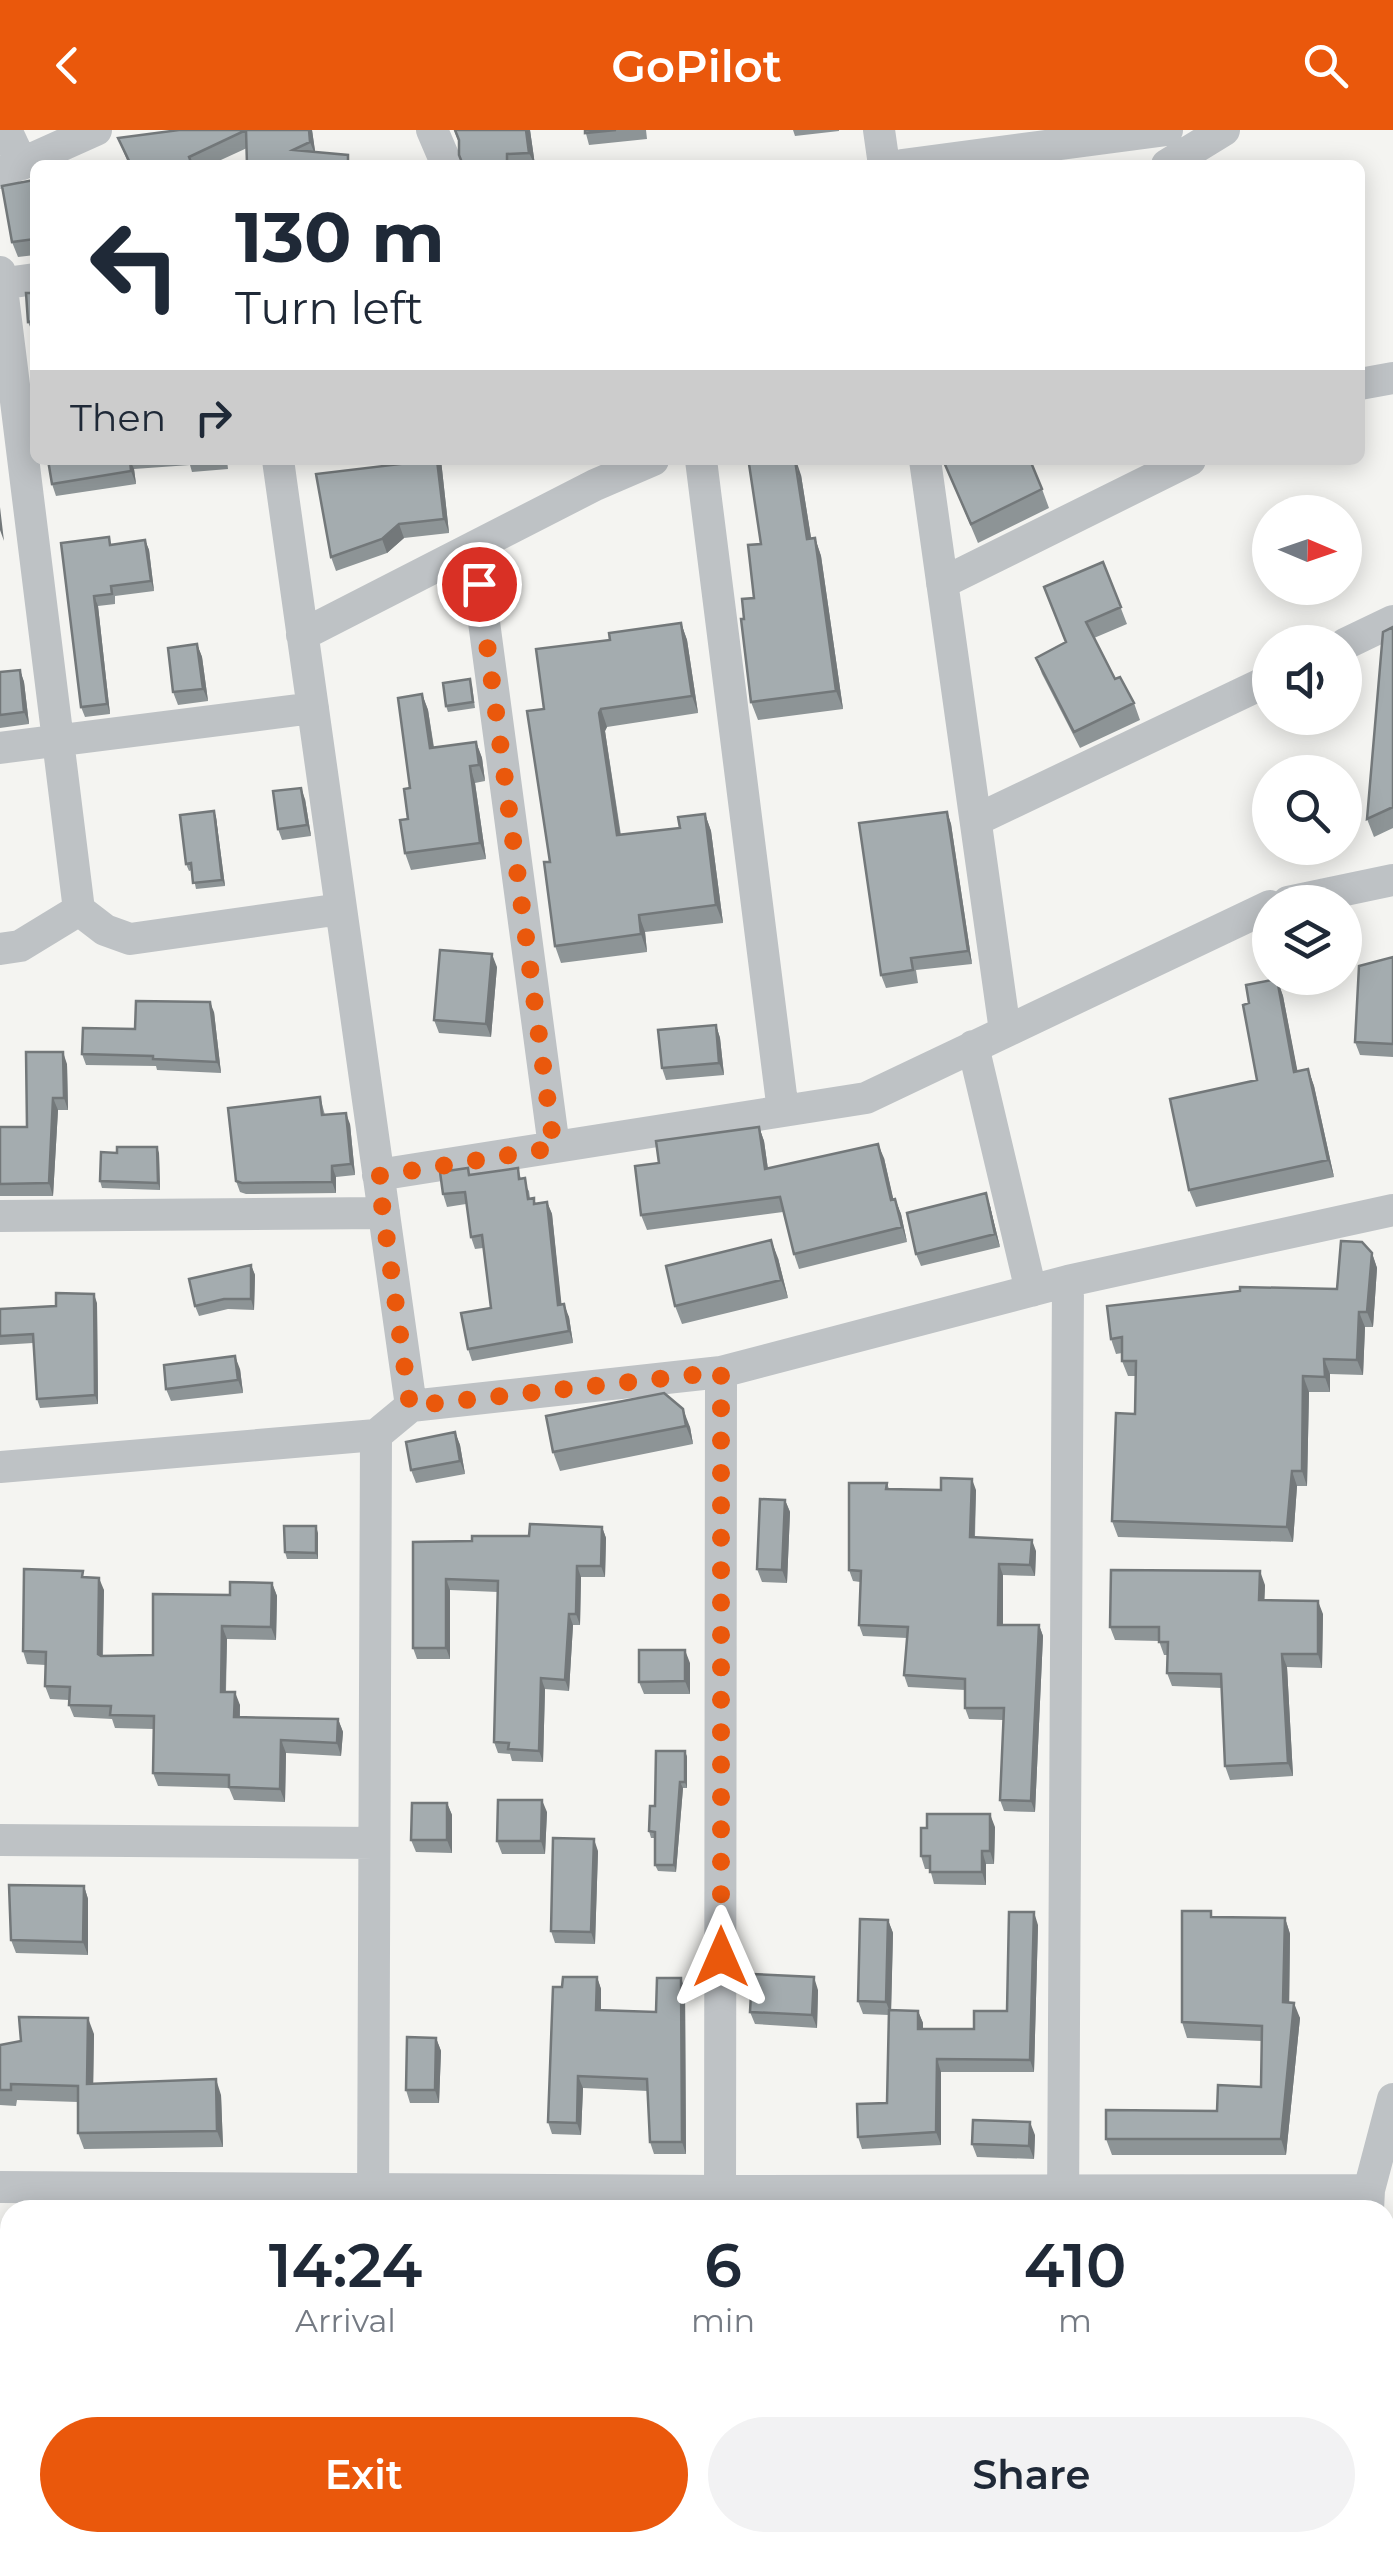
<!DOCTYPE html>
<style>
:root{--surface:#fff;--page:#f2f2f3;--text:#1f2937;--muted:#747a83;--accent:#ea580c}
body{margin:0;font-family:Montserrat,sans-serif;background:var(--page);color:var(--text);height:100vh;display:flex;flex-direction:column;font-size:38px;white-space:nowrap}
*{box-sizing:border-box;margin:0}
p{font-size:32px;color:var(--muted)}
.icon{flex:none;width:55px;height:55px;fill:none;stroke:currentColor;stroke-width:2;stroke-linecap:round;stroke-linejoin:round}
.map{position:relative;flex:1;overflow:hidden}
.panel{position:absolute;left:0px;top:2070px;width:1395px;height:352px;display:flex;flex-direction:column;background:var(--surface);border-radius:30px 30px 0 0;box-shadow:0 5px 25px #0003}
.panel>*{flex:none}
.banner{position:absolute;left:30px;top:30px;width:1335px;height:305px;border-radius:15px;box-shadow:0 5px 25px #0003;background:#fff;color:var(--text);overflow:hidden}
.needle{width:65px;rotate:92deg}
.controls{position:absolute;left:1252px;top:365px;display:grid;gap:20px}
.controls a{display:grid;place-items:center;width:110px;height:110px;border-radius:50%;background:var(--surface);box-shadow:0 5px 25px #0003;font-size:50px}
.pin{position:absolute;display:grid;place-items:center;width:85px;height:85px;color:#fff;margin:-42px;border:5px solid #fff;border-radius:50%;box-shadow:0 2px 10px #0007}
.me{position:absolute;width:110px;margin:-55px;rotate:0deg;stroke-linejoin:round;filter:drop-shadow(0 0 8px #0008)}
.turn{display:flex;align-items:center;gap:35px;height:210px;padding:0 40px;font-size:45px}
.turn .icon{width:130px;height:130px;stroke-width:2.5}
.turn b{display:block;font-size:70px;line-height:85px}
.then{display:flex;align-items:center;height:95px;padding:0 40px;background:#0003;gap:20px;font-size:38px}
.eta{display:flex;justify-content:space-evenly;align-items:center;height:170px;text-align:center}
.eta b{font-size:60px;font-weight:600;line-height:70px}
.button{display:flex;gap:20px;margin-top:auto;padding:20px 40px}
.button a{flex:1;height:115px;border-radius:60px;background:var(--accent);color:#fff;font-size:40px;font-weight:600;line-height:115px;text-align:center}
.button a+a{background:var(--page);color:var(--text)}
header{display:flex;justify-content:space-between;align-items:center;height:130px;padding:0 40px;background:var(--accent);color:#fff;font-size:45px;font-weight:600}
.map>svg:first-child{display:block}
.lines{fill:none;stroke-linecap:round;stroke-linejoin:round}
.minor{stroke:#bec2c5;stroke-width:32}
.wall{fill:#8d9496}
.shaded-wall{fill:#73787a}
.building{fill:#a4acaf;stroke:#73787a;stroke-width:2.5}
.route{stroke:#ea580c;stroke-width:18;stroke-dasharray:0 32.4}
</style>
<header><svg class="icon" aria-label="back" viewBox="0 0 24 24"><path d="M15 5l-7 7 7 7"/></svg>GoPilot<svg class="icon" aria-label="search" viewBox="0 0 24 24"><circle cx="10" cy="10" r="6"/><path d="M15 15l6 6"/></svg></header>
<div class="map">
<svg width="1393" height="2422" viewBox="0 0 1393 2422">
<rect width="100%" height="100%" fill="#f4f4f1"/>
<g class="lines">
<!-- minor -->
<path class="minor" d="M6,0L22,34
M432,0L447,35
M879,0L884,35
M902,35L1167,0
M1167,35L1224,0
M0,43L96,0
M0,142L79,780L105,800L130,809L341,779
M0,154L35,149
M1360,254L1393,248
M278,330L411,1276
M701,330L783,981
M925,330L1005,901
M474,417L554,1017
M942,453L1190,330
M302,505L595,355L653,330
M1345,514L1393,491
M0,618L313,578
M976,690L1270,550
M1288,772L1393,750
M0,819L20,816L79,780
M973,916L1031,1161
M378,1045L866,968L1270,776
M0,1086L384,1083
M0,1337L376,1305L411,1276L721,1242L1068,1151L1393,1080
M0,1710L374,1713
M0,2057L720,2061L1369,2060
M373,2080L376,1305
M720,2080L721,1242
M1063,2080L1068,1151
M1368,2080L1369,2060L1393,1969
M16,2422V2412
M371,2422V2412
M720,2422V2412
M1058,2422V2412
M1335,2422L1336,2412"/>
</g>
<!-- wall -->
<path class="wall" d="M179,0H312L315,22L247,18L210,35H129L118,8Z
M454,0H530L535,35H463L459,13Z
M585,0H646L647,9L589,15Z
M793,0H839V1L795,6Z
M35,52V125L18,127L12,112Z
M35,163V204H33L28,192Z
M48,330H227L228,339L192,342L190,335L134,339L136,354L56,366L52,354Z
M409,330H441L449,403L404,408L387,423L336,441L331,427L409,333Z
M943,330L1042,359L1049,378L978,413Z
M801,345L811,408H815L821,426L843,579L758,590L751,572L744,489L754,468Z
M145,410L149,420L154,461L115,466V474L98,476L110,584L85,587L81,577L61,413L112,415Z
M1103,432L1127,494L1094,508L1115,549L1134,573L1140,590L1080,618L1042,544L1036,528L1066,512Z
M681,493L687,510L698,583L607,597L605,601L621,705L680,698L705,684L711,701L723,793L645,802L647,822L561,833L555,816L550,732L544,579L610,510Z
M1393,497V698L1374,707L1367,689Z
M197,514L202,527L208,571L178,575L173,562Z
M20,540L24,552L29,594L0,598V542Z
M472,556L475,578L448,582L446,576Z
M422,564L428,580L434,617L476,612L482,628L485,651L475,653L486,729L411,740L405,723L410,658Z
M305,669L311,706L282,710L278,699Z
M214,681L216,687L225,756L196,759L192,740L189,741L186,734Z
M947,682L951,694L972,834L916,840L918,853L886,858L881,845Z
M1393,827V927L1360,925L1355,912Z
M497,837L491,907L439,903L434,890Z
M1277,849L1283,866L1297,941L1308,939L1314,956L1334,1047L1196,1077L1189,1060L1257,950Z
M214,882L221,943L157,940L156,936L86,935L82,924L135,899Z
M716,895L720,908L724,945L666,950L662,938Z
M67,934L68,980H58L53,1066H0V997H27Z
M320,967L325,985L350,994L355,1045L336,1047V1063L246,1064L240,1062L236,1051Z
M759,997L764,1011L768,1039L884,1028L893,1069H895L901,1084L907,1112L799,1139L794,1124L783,1082L647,1100L641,1085L659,1033Z
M159,1023L160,1060L102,1058L100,1051Z
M518,1038L521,1049L529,1061L530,1068L536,1073L547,1072L552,1084L561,1175L569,1187L573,1213L472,1231L468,1219L491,1178L483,1118L475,1119L471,1107L466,1074L447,1077L443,1064L471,1045Z
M990,1076L1000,1117L921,1136L916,1124Z
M1372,1123L1377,1138L1373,1197H1365L1363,1245L1330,1244V1262H1309L1307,1356H1297L1293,1412L1118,1407L1112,1391L1135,1284V1246H1128L1122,1231V1223L1116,1224L1111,1209L1337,1159Z
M778,1128L788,1168L682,1194L675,1176Z
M251,1135L255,1145L254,1180L228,1179L199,1186L195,1176Z
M97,1173L98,1274L40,1278L37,1269L33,1213L0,1215V1179Z
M240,1239L243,1263L171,1271L166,1259Z
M664,1263L690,1297L693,1314L560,1341L553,1322Z
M455,1302L460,1315L465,1344L416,1353L411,1340Z
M887,1353L889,1359L976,1360L975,1408L1036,1421L1035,1446L1003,1445V1495H1039L1043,1506L1035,1682L1004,1681L1000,1670L1003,1590L969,1589L965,1578V1560L908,1557L904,1545L907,1508L863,1506L859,1495L860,1452L853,1451L849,1440Z
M785,1370L790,1382L787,1453L762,1452L757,1439Z
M602,1397L606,1408L605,1447H581L580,1495H573L569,1561L545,1559L543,1632L512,1631L510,1624L498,1623L494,1612L498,1462L450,1460V1529H417L413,1518V1412L472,1411Z
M318,1403V1429H287L285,1422Z
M85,1447L104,1460L103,1526L153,1525L230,1465L272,1453L277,1466L276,1510L227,1509L226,1562L240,1575V1587L338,1589L343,1602L341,1626L286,1623L285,1672L234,1670L229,1658L158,1656L153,1643L154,1599L115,1598L112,1589L74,1587L69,1575V1570L50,1569L45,1556L46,1535L27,1534L23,1521Z
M1265,1455L1264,1470L1323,1484L1322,1538L1287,1537L1293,1646L1230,1650L1225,1636L1222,1558L1172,1556L1167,1543L1168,1525H1164L1159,1511L1115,1510L1110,1497Z
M690,1533V1564H644L639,1552Z
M685,1621L687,1627V1658H683L676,1742L658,1741L655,1735V1708H651L649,1701L655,1676Z
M447,1673L452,1685V1723L416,1722L411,1710Z
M547,1682L545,1724H502L497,1711Z
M995,1697L994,1734H986V1755L934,1754L930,1739H925L921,1726Z
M598,1721L595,1814L555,1813L551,1801Z
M84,1756L88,1769V1825L16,1823L11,1810Z
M1213,1787L1285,1788L1290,1804L1289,1872L1300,1888L1286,2025H1112L1106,2009L1217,1981L1261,1957L1262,1911L1187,1908L1182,1892Z
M888,1790L893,1803L891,1880L918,1881L923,1893V1899H974L1007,1881L1038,1795L1034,1942H941V2015L862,2019L858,2007L887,1973L889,1885L863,1884L858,1871Z
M597,1847L601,1859V1880L656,1882L685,1860L686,2024H654L650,2012L648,1961L583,1958L581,2005L552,2004L548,1992L562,1857Z
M818,1860L817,1898L755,1894L750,1882Z
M94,1904L93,1953L221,1965L223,2017L84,2019L78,2003V1972L17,1970L16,1976L0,1975V1915Z
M436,1908L441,1921L439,1973H410L406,1960Z
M1035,2005L1034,2029L977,2027L972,2014Z
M314,2412V2422H158L157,2418Z
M503,2412H541V2422H507Z
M819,2412H896V2422H831L829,2416H820Z"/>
<!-- shaded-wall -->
<path class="shaded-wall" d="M309,0H312L316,27L310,12Z
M526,0H530L535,35L529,23Z
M130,330L134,339L136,354L131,341Z
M437,330H441L449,403L444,389Z
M796,330L801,345L814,426L807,409Z
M0,377L4,411L0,400Z
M399,394L404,408L387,423L382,409Z
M815,408L821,426L843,579L836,561Z
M145,410L149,420L154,461L151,451Z
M94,466L98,476L110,584L107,574Z
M681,493L687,510L698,583L692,566Z
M197,514L202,527L208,571L203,559Z
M20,540L24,552L29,594L24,582Z
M422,564L428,580L436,634L430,618Z
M601,579L607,597L605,601L623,723L617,705L599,583Z
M476,612L482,628L485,651L479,635Z
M470,636L475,653L486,729L480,713Z
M301,658L305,669L311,706L307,695Z
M214,681L216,687L225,756L222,750Z
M947,682L951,694L972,834L968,821Z
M705,684L711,701L723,793L716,775Z
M639,785L645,802L647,822L641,804Z
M492,824L497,837L491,907L486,894Z
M1277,849L1283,866L1301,959L1294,942Z
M210,872L214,882L221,943L217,932Z
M716,895L720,908L724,945L719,933Z
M63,922L67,934L68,980L64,968Z
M1308,939L1314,956L1334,1047L1328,1030Z
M53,968L58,980L53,1066L49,1053Z
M346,983L350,994L355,1045L351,1034Z
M759,997L764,1011L770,1054L765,1039Z
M878,1014L884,1028L897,1085L891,1070Z
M157,1017L159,1023L160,1060L158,1053Z
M332,1036L336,1047V1063L332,1052Z
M986,1063L990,1076L1000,1117L995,1104Z
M895,1069L901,1084L907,1112L902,1097Z
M547,1072L552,1084L563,1188L558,1175Z
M771,1110L778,1128L788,1168L781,1150Z
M1372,1123L1377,1138L1373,1197L1367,1182Z
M251,1135L255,1145L254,1180L251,1169Z
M94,1164L97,1173L98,1274L95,1265Z
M564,1174L569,1187L573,1213L569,1201Z
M1359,1182L1365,1197L1363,1245L1357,1230Z
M235,1226L240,1239L243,1263L238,1250Z
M1324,1229L1330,1244V1262L1325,1247Z
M1303,1246L1309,1262L1307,1356L1302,1341Z
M683,1279L690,1297L693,1314L686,1296Z
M455,1302L460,1315L465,1344L460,1331Z
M1292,1341L1297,1356L1293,1412L1287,1397Z
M972,1349L976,1360L974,1418L970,1407Z
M785,1370L790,1382L787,1453L782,1440Z
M316,1396L318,1403V1429L316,1423Z
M602,1397L606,1408L605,1447L601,1436Z
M1032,1410L1036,1421L1035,1446L1030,1435Z
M999,1434L1003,1445V1506L998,1495Z
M577,1436L581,1447L580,1495L576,1484Z
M1260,1441L1265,1455L1264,1484L1259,1470Z
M99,1448L104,1460L102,1537L98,1524Z
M446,1449L450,1460V1529L446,1518Z
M272,1453L277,1466L276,1510L271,1497Z
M1318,1471L1323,1484L1322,1538L1318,1524Z
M569,1484L573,1495L569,1561L565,1550Z
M1039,1495L1043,1506L1035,1682L1031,1671Z
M222,1496L227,1509L225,1575L221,1562Z
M685,1520L690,1533V1564L685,1551Z
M1282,1524L1287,1537L1293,1646L1288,1633Z
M541,1548L545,1559L543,1632L539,1621Z
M235,1562L240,1575L239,1600L234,1587Z
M338,1589L343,1602L341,1626L337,1613Z
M281,1610L286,1623L285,1672L280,1659Z
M685,1621L687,1627V1658L685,1652Z
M680,1652L683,1658L676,1742L674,1735Z
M542,1670L547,1682L545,1724L541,1711Z
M447,1673L452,1685V1723L447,1710Z
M990,1684L995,1697L994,1734L990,1721Z
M594,1709L598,1721L595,1814L591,1802Z
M982,1721L986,1734V1755L982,1742Z
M84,1756L88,1769V1825L83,1812Z
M1034,1782L1038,1795L1034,1942L1030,1930Z
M1285,1788L1290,1804L1289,1888L1283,1872Z
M888,1790L893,1803L891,1885L886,1872Z
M597,1847L601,1859V1892L596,1880Z
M814,1847L818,1860L817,1898L812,1885Z
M681,1848L685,1860L686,2024L682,2012Z
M1294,1873L1300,1888L1286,2025L1281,2009Z
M918,1881L923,1893V1911L918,1899Z
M88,1888L94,1904L93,1970L87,1954Z
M436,1908L441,1921L439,1973L435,1960Z
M937,1929L941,1942V2015L936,2002Z
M578,1946L583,1958L581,2005L577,1993Z
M216,1949L221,1965L223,2017L217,2001Z
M1030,1992L1035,2005L1034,2029L1029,2016Z
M308,2412H314V2422H308Z
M536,2412H541V2422H539Z
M891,2412H896V2422H891Z
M1031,2412H1036V2422H1031Z"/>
<!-- building -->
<path class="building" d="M179,0H309L310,12L293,20L348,25V35H247L246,0L189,27L192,35H131L118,8Z
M455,0H526L529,23L507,24V32L489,35H463L459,25V10Z
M585,0H616L585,3Z
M34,50L35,109L12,112L2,56Z
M26,163H35V191L28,192Z
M48,330H130L131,341L52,354Z
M409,330H437L444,389L399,394L382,409L331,427L316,344L409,333Z
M777,330H795L807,409L815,408L836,561L751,572L741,489H744L742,469L754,468L748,415L761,414L749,334Z
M943,330H1030L1042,359L971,394Z
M109,407L110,415L145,410L151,451L111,456L112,464L94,466L107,574L81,577L61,413Z
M1103,432L1121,477L1086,492L1115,549L1120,547L1134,573L1074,602L1036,528L1066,512L1044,457Z
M681,493L692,566L601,579L599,583L617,705L680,698L678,687L705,684L716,775L639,785L641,804L555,816L544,732H550L527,581L544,579L536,519L610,510L609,503Z
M1393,497V677L1367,689L1383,502Z
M197,514L203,559L173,562L168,518Z
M20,540L24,582L0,585V542Z
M470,549L473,572L446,576L443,553Z
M422,564L430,618L476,612L479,635L470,636L480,713L405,723L400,690L408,689L404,659L410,658L398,568Z
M301,658L307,695L278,699L273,661Z
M214,681L222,750L193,753L191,733L186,734L180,685Z
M947,682L968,821L911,828L913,840L881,845L859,693Z
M440,820L492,824L486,894L434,890Z
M1393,827V914L1355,912L1359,836Z
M1277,849L1294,942L1308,939L1328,1030L1189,1060L1170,969L1257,950L1243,875L1249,873L1246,855Z
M136,871L210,872L217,932L153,929V926L82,924L83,898L135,899Z
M716,895L719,933L662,938L658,900Z
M26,922H63L64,968H53L49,1053L0,1054V997H27Z
M320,967L322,985L346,983L351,1034L332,1036V1052L242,1053L236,1051L228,978Z
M759,997L765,1039L878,1014L891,1070L895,1069L902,1097L794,1124L780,1067L641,1085L635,1036L659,1033L656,1011Z
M117,1017H157L158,1053L100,1051L101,1022L117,1023Z
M468,1038L469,1045L518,1038L519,1049L525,1048L528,1069L534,1068V1074L547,1072L558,1175L564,1174L569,1201L468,1219L461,1183L491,1178L482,1105L471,1107L465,1062L443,1064L440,1042Z
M986,1063L995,1104L916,1124L907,1083Z
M771,1110L781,1150L675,1176L666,1136Z
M1341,1111L1362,1112L1372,1123L1367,1182H1359L1357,1230L1324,1229L1325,1247L1303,1246L1302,1341H1292L1287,1397L1112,1391L1116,1283L1135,1284L1136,1231H1122V1207L1111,1209L1107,1176L1240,1161V1157L1337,1159Z
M251,1135V1169H224L195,1176L189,1149Z
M56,1163L94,1164L95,1265L37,1269L33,1204L0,1206V1179L56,1176Z
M235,1226L238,1250L166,1259L164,1235Z
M664,1263L683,1279L686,1296L553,1322L546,1286Z
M455,1302L460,1331L411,1340L406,1312Z
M941,1348L972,1349L970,1407L1032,1410L1030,1435L999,1434L998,1495H1039L1031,1671L1000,1670L1004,1578H965V1549L904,1545L908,1497L859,1495L861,1441L849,1440V1353H887L886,1359L941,1360Z
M760,1369L785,1370L782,1440L757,1439Z
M530,1394L602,1397L601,1436H577L576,1484H569L565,1550L541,1548L539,1621L508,1619L509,1613L494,1612L498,1451L446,1449V1518H413V1412L472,1411V1406H529Z
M284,1396H316V1423L285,1422Z
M24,1439L83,1441L82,1447L99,1448L98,1524L101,1526L153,1525V1464L230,1465V1452L272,1453L271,1497L222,1496L221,1562H235L234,1587L338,1589L337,1613L281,1610L280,1659L229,1657V1645L153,1643L154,1586L110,1585L111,1576L69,1575L70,1557L45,1556L46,1522L23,1521Z
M1111,1440L1260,1441L1259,1470L1318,1471V1524H1282L1288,1633L1225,1636L1221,1544L1167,1543L1168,1512H1159V1497H1110Z
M639,1520H685V1551L639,1552Z
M656,1621H685V1652H680L674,1735H655V1702L649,1701L650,1676H655Z
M498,1670H542L541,1711H497Z
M412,1673H447V1710H411Z
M927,1684H990V1721H982V1742H930V1726H921V1698H927Z
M553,1708L594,1709L591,1802L551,1801Z
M9,1755L84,1756L83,1812L11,1810Z
M1182,1781H1211V1787L1285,1788L1283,1872L1294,1873L1281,2009H1106V1980L1217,1981L1218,1955L1261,1957L1262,1896L1182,1892Z
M1009,1782H1034L1030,1930L937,1929L936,2002L858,2007L857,1974L887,1973L889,1880L918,1881V1899H974V1881H1007Z
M860,1789L888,1790L886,1872L858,1871Z
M752,1844L814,1847L812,1885L750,1882Z
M563,1847H597L596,1880L656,1882L657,1848H681L682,2012H650L647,1949L578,1946L577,1993L548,1992L553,1857H562Z
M19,1887L88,1888L87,1954L216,1949L217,2001L78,2003V1956L11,1954V1960H0V1915L21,1911Z
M407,1907L436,1908L435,1960H406Z
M973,1990L1030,1992L1029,2016L972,2014Z
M157,2412H308V2422L196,2419V2422H169L170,2418H157Z
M861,2412H891V2422H861Z
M980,2412H1031V2422H980Z
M1199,2412H1264L1263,2422H1198Z"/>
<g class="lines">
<!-- route -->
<path class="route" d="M479,454L554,1018L378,1046L410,1276L721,1242V1827"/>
</g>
</svg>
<div class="controls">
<a><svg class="needle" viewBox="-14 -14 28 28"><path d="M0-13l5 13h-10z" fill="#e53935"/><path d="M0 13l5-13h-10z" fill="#747a83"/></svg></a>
<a><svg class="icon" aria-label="sound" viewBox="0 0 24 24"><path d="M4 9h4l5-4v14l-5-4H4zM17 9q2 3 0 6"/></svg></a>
<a><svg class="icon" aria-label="search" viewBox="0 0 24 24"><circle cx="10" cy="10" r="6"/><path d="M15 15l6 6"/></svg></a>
<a><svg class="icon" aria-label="layers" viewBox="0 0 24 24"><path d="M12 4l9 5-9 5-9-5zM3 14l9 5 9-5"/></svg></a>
</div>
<div class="pin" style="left:479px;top:454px;background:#d93025"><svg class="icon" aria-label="arrive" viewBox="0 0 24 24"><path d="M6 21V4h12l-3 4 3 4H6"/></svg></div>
<svg class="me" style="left:721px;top:1827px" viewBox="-20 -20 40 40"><path d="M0-17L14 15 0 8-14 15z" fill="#ea580c" stroke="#fff" stroke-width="4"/></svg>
<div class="banner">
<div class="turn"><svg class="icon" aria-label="left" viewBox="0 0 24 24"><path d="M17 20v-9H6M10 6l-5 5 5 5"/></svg><div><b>130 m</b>Turn left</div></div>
<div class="then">Then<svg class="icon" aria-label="right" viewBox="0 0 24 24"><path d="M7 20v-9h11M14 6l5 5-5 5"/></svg></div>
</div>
<section class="panel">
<div class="eta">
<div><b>14:24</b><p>Arrival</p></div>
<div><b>6</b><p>min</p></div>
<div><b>410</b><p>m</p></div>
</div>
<div class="button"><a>Exit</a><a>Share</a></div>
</section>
</div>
